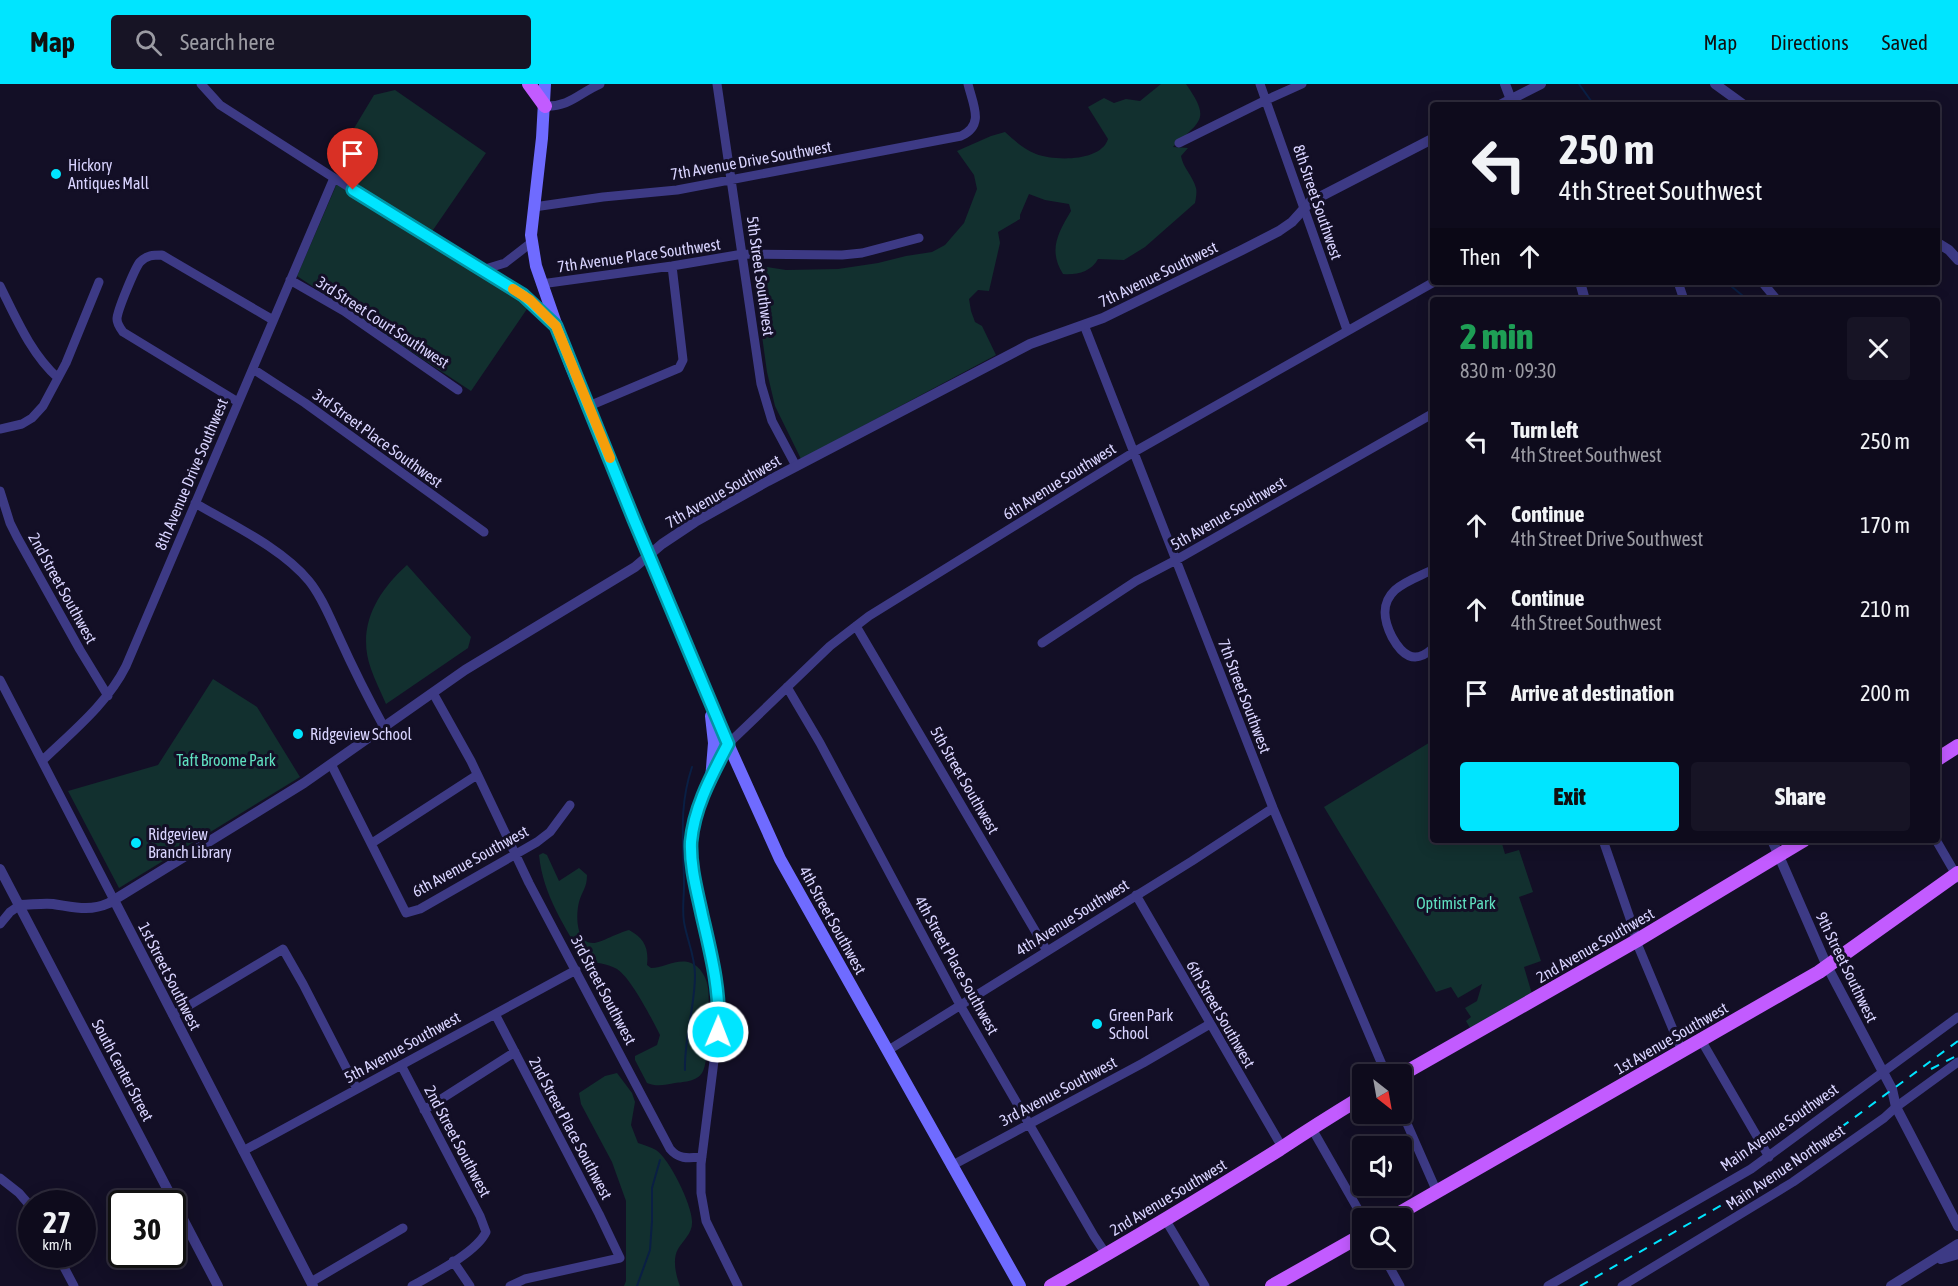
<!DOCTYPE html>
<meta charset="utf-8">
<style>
:root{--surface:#0e0b1c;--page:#171425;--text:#f1f3f6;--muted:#9b9ba3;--line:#2e2b3b;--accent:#00e5ff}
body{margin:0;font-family:"Asap Condensed",sans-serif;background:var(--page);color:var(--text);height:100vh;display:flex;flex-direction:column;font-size:22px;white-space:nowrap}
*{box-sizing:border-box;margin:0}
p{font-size:20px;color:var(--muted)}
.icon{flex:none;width:33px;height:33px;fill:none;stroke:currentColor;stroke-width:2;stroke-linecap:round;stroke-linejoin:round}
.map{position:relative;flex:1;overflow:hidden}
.panel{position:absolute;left:1430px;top:213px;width:510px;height:546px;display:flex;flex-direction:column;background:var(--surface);border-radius:6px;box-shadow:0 3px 15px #0003,0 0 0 2px var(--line)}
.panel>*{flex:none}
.guide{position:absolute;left:1430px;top:18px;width:510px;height:183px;border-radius:6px;box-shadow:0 3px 15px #0003,0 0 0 2px var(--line);background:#0e0b1c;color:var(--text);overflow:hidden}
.needle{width:39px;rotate:149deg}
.fabs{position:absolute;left:1352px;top:980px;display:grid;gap:12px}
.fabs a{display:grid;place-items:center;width:60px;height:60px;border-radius:6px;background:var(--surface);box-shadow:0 3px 15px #0003,0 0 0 2px var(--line);font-size:30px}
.speed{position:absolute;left:18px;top:1106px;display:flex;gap:12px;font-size:30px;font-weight:700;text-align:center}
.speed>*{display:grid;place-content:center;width:78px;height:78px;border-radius:50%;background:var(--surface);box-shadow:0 3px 15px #0003,0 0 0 2px var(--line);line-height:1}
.speed small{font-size:15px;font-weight:400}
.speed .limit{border:3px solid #111;border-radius:9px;background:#fff;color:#111}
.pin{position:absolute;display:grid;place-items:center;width:51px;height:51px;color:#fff;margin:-62px -26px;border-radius:50% 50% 50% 0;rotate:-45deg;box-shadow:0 0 6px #0007}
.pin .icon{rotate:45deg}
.me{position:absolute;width:66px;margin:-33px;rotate:1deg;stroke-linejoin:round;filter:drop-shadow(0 0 4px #0008)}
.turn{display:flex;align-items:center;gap:21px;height:126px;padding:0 30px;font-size:27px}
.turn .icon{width:78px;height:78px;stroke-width:2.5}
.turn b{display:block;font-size:42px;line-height:51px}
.then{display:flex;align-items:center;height:57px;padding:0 30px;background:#0003;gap:12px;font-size:22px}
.round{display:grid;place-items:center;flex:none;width:63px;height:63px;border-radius:6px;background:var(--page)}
.headline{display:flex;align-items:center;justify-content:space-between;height:102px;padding:0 30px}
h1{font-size:36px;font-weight:800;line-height:45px;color:#1e9e55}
.cta{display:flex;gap:12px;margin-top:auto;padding:12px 30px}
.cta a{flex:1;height:69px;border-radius:6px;background:var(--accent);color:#111;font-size:24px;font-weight:800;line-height:69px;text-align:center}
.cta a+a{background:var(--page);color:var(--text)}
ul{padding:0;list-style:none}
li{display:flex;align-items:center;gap:18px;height:84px;padding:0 30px}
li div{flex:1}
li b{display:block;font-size:22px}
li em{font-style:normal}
header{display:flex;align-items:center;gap:36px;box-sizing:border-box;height:84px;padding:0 30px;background:var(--accent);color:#111}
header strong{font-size:28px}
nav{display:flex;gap:33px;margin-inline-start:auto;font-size:21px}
.search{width:420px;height:54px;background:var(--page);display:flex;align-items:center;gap:15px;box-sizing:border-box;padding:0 21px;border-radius:6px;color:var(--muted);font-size:22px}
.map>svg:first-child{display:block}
.green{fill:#12302f}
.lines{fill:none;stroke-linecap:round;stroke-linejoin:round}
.stream{stroke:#0a1f44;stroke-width:2}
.minor{stroke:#3d3a85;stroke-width:9}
.tertiary{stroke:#3d3a85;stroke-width:10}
.secondary{stroke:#6f6bff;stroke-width:12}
.primary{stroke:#c25bff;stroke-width:14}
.rail{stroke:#00e5ff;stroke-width:2;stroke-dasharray:9 8;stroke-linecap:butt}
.route-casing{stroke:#0095a6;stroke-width:15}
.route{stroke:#00e5ff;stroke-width:10}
.slow{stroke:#f59e0b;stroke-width:10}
.poi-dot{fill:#00e5ff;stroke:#130f26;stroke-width:2}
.labels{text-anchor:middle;stroke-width:6;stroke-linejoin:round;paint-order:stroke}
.street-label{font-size:16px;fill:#d9d4ff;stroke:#130f26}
.poi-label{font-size:16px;fill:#d9d4ff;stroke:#130f26;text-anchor:start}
.park-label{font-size:16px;fill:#5fe0c0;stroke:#130f26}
</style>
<header>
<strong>Map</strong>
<div class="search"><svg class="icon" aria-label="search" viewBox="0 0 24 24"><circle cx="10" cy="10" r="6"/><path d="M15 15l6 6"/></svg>Search here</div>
<nav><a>Map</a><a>Directions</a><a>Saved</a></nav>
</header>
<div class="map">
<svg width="1958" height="1202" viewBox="0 0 1958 1202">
<rect width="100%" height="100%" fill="#130f26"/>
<!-- green -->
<path class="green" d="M1161,0H1186C1211,36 1201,36 1173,63L1188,64L1181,72C1183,84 1193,92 1196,104C1197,108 1196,114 1195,119L1145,163L1124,176L1098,175C1091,188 1077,191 1063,190C1048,166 1058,149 1071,127L1069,120L1045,116L1029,110L1020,131V135L998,148L1000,159L989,207L978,206L969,215L971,227L975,238L982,242L996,271L801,375L775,322L767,288L753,187L760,182L786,186L838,185L878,179L906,172L932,168L945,161L964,139L977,105L974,91L957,67L991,52L1005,48C1014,56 1023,65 1036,70C1054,77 1101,78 1108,55L1088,23L1104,14L1114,19L1126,15L1140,17Z
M395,6L486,69L433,146L426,158L529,222L471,307L297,192L341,90L335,76L374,11Z
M407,481L471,553L468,564L386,620C381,608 375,597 371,585C356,543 377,508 407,481Z
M213,595L257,623L300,693L119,804L68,707L158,681Z
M1432,657V756H1501L1505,770L1519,766L1533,808L1519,813L1541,877L1524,883L1532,910L1470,944L1466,937L1471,933L1465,924L1477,917L1482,900L1458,914L1451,903L1436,908L1324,723Z
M543,769L547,771L559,797L579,784L587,791C587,804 582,807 579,818C576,829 575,859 593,859C601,859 619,848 629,846C644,854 649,864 647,881L651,884C664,884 677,874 691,879C700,882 707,894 708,904C710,918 709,976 703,987C699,997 684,998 675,999C666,1001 656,1003 647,999L635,976V972L657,961L660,951C652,935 631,894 617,885C608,880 595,878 585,877C565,843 543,811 539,771Z
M617,989L632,1009L635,1018L631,1041L638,1059C644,1061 651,1063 656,1066C669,1074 692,1121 692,1137C693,1149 683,1156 678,1165C672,1175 676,1192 680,1202H624L626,1197V1117L612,1078L581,1020L579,1009L605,992Z"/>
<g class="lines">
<!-- stream -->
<path class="stream" d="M1579,0L1594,21
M1726,198L1748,216
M685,986C684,954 695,923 695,891C695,872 687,856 684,838C682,825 684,814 684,801C684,759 678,725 692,683
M637,1202L650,1166L652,1137V1104L660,1076"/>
<!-- minor -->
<path class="minor" d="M201,0L220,21L331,92L523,211L554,240
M717,0L761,300L772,337L796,382
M1260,0L1347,246
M545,22C570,23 579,9 600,0
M1179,59L1266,16L1302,0
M534,123L603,113L677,106L961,52C985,41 973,21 968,0
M482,186L505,179L532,158
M290,196L344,227L458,306
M1678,198L1684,216
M1762,198L1777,216
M541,200L672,182L743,170L842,171L862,169L919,154
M0,202C16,234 31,270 58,294
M1084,241L1273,724L1386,990
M253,285L305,319L484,448
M238,318L123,248C120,244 117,240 117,235C117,227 135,184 140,178C147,171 153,171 162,171L273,236
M589,322L679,284L683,276L672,182
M0,345L22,340L32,334L43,322L66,279L99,198
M0,407L10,439L17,453L80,566L108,612
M195,419C232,441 282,464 309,497C322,513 330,534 339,553C353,584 368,614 384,643
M1432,486C1420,492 1405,497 1395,506C1380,520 1384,537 1392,553C1402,571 1414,581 1432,565
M856,542L1047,867
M1042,559L1136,497L1176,476L1432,330
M0,596L114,816
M787,603L820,659L960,921L1094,1152L1106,1170
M433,609L471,677L529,799L670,1065C679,1076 689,1074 702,1073
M43,676C73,647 107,620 126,582L334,94
M331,680L406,829L420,825L537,758L550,748L570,721
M1603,756L1634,846L1636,857L1682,967
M1936,756L1958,794
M372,759L477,691
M1136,811L1282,1063
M0,840L10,828L20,821
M495,930L599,1130L620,1174L525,1195L510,1202
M173,931L283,865L303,900L357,1005
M1701,956L1769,1073
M887,967L1192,777L1273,724
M401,981L480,1132L486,1148C476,1169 433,1190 412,1202
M424,1026L515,968
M1401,1026L1437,1108
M1311,1043L1363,1134
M243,1067L576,886
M951,1082L1143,979L1210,940
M0,1094L19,1109L32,1124
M1165,1135L1205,1202
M57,1170L74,1202
M1384,1173L1400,1202
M453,1177L470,1202
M311,1198L403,1144
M738,1202L706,1137L701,1109V1080L717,953L719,921L715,888L694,793L691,759L694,740L700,721L728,660L830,562L869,532L1134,368L1434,198
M1548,1202L1751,1085L1958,933
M1622,1202L1793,1098L1884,1034L1896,1023L1958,978"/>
<!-- tertiary -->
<path class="tertiary" d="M1505,0L1513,21
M1715,0L1744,21
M1500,21L1541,0
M1936,158L1949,166L1958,176
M1580,198L1585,216
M1772,756L1827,882L1892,1005L1896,1023L1958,1142
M0,785L218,1202
M114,816L313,1202
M20,821C31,821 42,819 53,820C74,823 89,828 109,819L304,699L465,586L635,483L662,460L695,438L768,397L1030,260L1103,234L1242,166L1279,147L1292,138L1310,118L1432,55
M1941,1175L1958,1170
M1891,1202L1958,1160"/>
<!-- secondary -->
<path class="secondary" d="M545,0L542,54L531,151L536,182L570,280L720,642L780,775L1020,1202
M711,696L714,659L711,632"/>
<!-- primary -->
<path class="primary" d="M529,0L545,22
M1936,676L1958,662
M1401,991L1636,857L1804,756
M1391,1134L1819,888L1958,789
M1051,1202C1129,1158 1205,1112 1280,1065C1307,1047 1334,1030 1362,1013
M1272,1202L1362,1151"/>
<!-- rail -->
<path class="rail" d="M1931,985L1958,971
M1580,1202L1762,1098L1813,1064L1958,957"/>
</g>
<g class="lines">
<!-- route casing -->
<g class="route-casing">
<path id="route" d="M353,106L523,211L556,242L634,436L728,660C712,691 694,723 691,758C690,783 697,807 702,831C711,870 721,908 718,948"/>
</g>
<!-- route -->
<use href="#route" class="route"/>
<!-- slow -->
<path class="slow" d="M513,205L530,216L556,242L610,374"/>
</g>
<!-- markers -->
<g class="poi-dot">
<circle cx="56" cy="90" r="6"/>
<circle cx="298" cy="650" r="6"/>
<circle cx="136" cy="759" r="6"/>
<circle cx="1097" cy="940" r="6"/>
</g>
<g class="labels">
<!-- street labels -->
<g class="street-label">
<text transform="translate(751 76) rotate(-10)" y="6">7th Avenue Drive Southwest</text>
<text transform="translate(1318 118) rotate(71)" y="6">8th Street Southwest</text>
<text transform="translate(639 171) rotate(-8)" y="6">7th Avenue Place Southwest</text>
<text transform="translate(1158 190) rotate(-26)" y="6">7th Avenue Southwest</text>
<text transform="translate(761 192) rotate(82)" y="6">5th Street Southwest</text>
<text transform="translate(383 238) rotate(33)" y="6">3rd Street Court Southwest</text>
<text transform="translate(378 354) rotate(36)" y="6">3rd Street Place Southwest</text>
<text transform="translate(191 390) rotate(-67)" y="6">8th Avenue Drive Southwest</text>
<text transform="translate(1059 397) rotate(-32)" y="6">6th Avenue Southwest</text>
<text transform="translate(723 407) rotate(-30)" y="6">7th Avenue Southwest</text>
<text transform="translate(1228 429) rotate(-30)" y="6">5th Avenue Southwest</text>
<text transform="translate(63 504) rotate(61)" y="6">2nd Street Southwest</text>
<text transform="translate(1245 612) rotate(69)" y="6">7th Street Southwest</text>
<text transform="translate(965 696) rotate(60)" y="6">5th Street Southwest</text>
<text transform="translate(470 777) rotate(-29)" y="6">6th Avenue Southwest</text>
<text transform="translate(1072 833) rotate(-32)" y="6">4th Avenue Southwest</text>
<text transform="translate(833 836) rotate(61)" y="6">4th Street Southwest</text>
<text transform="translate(1595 861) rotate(-30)" y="6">2nd Avenue Southwest</text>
<text transform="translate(957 881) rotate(61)" y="6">4th Street Place Southwest</text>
<text transform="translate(1847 883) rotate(64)" y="6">9th Street Southwest</text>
<text transform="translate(170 892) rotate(63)" y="6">1st Street Southwest</text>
<text transform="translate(604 906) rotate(62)" y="6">3rd Street Southwest</text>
<text transform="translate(1221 930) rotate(60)" y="6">6th Street Southwest</text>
<text transform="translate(1671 954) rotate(-30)" y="6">1st Avenue Southwest</text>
<text transform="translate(402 963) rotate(-29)" y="6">5th Avenue Southwest</text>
<text transform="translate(123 986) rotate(62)" y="6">South Center Street</text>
<text transform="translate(1058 1007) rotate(-28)" y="6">3rd Avenue Southwest</text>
<text transform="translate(1779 1043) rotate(-35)" y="6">Main Avenue Southwest</text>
<text transform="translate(571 1044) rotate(62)" y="6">2nd Street Place Southwest</text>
<text transform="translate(458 1057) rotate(62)" y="6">2nd Street Southwest</text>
<text transform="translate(1785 1083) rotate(-34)" y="6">Main Avenue Northwest</text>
<text transform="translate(1168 1113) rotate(-31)" y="6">2nd Avenue Southwest</text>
</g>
<!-- poi labels -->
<g class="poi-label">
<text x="68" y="87">Hickory<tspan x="68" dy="18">Antiques Mall</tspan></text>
<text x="310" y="656">Ridgeview School</text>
<text x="148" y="756">Ridgeview<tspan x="148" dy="18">Branch Library</tspan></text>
<text x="1109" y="937">Green Park<tspan x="1109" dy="18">School</tspan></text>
</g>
<!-- park labels -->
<g class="park-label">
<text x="226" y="682">Taft Broome Park</text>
<text x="1456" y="825">Optimist Park</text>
</g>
</g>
</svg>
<div class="fabs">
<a><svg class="needle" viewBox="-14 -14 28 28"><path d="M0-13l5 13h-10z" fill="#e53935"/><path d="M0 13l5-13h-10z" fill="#9b9ba3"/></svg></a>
<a><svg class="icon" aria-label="sound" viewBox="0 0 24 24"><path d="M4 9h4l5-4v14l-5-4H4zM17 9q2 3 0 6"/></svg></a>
<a><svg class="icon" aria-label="search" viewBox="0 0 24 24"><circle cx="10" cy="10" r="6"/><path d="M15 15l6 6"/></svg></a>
</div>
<div class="speed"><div>27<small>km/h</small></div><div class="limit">30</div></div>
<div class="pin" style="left:353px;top:106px;background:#d93025"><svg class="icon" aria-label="arrive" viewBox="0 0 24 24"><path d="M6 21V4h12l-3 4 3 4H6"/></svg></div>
<svg class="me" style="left:718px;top:948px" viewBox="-20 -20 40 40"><circle r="17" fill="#00e5ff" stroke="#fff" stroke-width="3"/><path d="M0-11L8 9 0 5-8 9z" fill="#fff"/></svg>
<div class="guide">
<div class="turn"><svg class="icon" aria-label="left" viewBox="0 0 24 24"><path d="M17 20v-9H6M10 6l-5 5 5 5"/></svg><div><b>250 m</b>4th Street Southwest</div></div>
<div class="then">Then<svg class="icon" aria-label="ahead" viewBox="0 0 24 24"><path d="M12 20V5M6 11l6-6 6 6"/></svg></div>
</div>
<section class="panel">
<div class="headline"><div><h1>2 min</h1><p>830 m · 09:30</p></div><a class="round"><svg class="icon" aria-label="close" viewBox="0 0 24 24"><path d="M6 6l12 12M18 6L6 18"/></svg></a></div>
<ul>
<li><svg class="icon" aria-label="left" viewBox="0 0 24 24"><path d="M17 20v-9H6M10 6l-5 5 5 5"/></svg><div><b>Turn left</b><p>4th Street Southwest</p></div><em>250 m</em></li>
<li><svg class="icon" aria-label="ahead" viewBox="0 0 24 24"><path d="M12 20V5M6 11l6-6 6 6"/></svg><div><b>Continue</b><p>4th Street Drive Southwest</p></div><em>170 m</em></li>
<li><svg class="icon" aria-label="ahead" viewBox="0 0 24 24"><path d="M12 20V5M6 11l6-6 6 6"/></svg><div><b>Continue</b><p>4th Street Southwest</p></div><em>210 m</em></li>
<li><svg class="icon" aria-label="arrive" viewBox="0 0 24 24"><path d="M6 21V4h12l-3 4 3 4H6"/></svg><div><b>Arrive at destination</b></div><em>200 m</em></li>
</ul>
<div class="cta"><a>Exit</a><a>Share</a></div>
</section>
</div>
